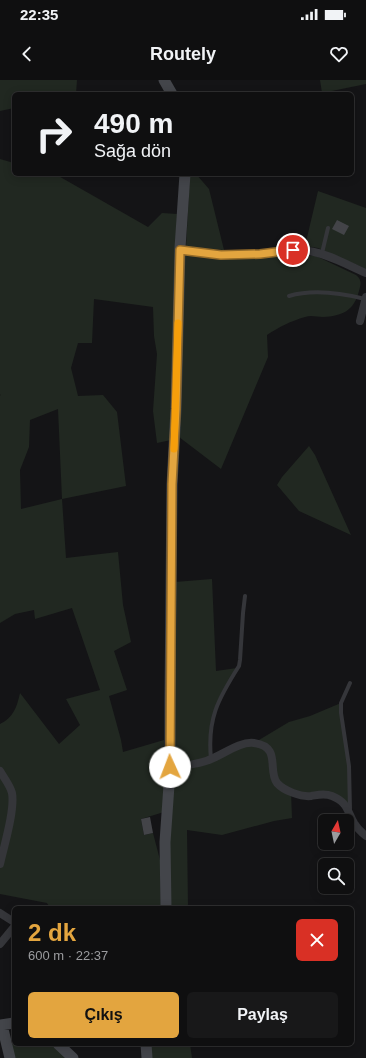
<!DOCTYPE html>
<html lang="tr">
<meta charset="utf-8">
<style>
:root{--surface:#0f0f10;--page:#181819;--text:#f1f3f6;--muted:#9b9c9f;--line:#2f2f30;--accent:#e3a53f}
body{margin:0;font-family:Arial,sans-serif;background:var(--page);color:var(--text);height:100vh;display:flex;flex-direction:column;font-size:15px;white-space:nowrap}
*{box-sizing:border-box;margin:0}
p{font-size:13px;color:var(--muted)}
.icon{flex:none;width:22px;height:22px;fill:none;stroke:currentColor;stroke-width:2;stroke-linecap:round;stroke-linejoin:round}
.map{position:relative;flex:1;overflow:hidden}
.details{position:absolute;left:12px;top:826px;width:342px;height:140px;display:flex;flex-direction:column;background:var(--surface);border-radius:6px;box-shadow:0 2px 10px #0003,0 0 0 1px var(--line)}
.details>*{flex:none}
.hud{position:absolute;left:12px;top:12px;width:342px;height:84px;border-radius:6px;box-shadow:0 2px 10px #0003,0 0 0 1px var(--line);background:#0f0f10;color:var(--text);overflow:hidden}
.needle{width:26px;rotate:9deg}
.controls{position:absolute;left:318px;top:734px;display:grid;gap:8px}
.controls a{display:grid;place-items:center;width:36px;height:36px;border-radius:6px;background:var(--surface);box-shadow:0 2px 10px #0003,0 0 0 1px var(--line);font-size:20px}
.pin{position:absolute;display:grid;place-items:center;width:34px;height:34px;color:#fff;margin:-17px;border:2px solid #fff;border-radius:50%;box-shadow:0 1px 4px #0007}
.me{position:absolute;width:44px;margin:-22px;rotate:358deg;stroke-linejoin:round;filter:drop-shadow(0 0 3px #0008)}
.turn{display:flex;align-items:center;gap:14px;height:84px;padding:0 16px;font-size:18px}
.turn .icon{width:52px;height:52px;stroke-width:2.5}
.turn b{display:block;font-size:28px;line-height:34px}
.round{display:grid;place-items:center;flex:none;width:42px;height:42px;border-radius:6px;background:var(--page)}
.overview{display:flex;align-items:center;justify-content:space-between;height:68px;padding:0 16px}
h1{font-size:24px;font-weight:700;line-height:30px;color:var(--accent)}
.cta{display:flex;gap:8px;margin-top:auto;padding:8px 16px}
.cta a{flex:1;height:46px;border-radius:6px;background:var(--accent);color:#111;font-size:16px;font-weight:700;line-height:46px;text-align:center}
.cta a+a{background:var(--page);color:var(--text)}
.status{display:flex;justify-content:space-between;align-items:center;height:28px;padding:0 20px;background:var(--surface);direction:ltr}
.status svg{height:11px;fill:currentColor}
header{display:flex;justify-content:space-between;align-items:center;height:52px;padding:0 16px;background:var(--surface);font-size:18px;font-weight:700}
.map>svg:first-child{display:block}
.green{fill:#212821;fill-rule:evenodd}
.building{fill:#434448}
.lines{fill:none;stroke-linecap:round;stroke-linejoin:round}
.lane{stroke:#35363a;stroke-width:4}
.street{stroke:#35363a;stroke-width:8}
.secondary{stroke:#43454a;stroke-width:11}
.route-casing{stroke:#946b29;stroke-width:10}
.route{stroke:#e3a53f;stroke-width:7}
.slow{stroke:#f59e0b;stroke-width:7}
</style>
<div class="status"><b>22:35</b><svg viewBox="0 0 49 12"><path d="M0 12V9h3v3zM5 12V6h3v6zM10 12V3h3v9zM15 12V0h3v12zM26 1h20v11H26zM47 4h2v5h-2z"/></svg></div>
<header><svg class="icon" aria-label="back" viewBox="0 0 24 24"><path d="M15 5l-7 7 7 7"/></svg>Routely<svg class="icon" aria-label="heart" viewBox="0 0 24 24"><path d="M12 20l-8-8c-3-5 5-10 8-4 3-6 11-1 8 4z"/></svg></header>
<div class="map">
<svg width="366" height="978" viewBox="0 0 366 978">
<rect width="100%" height="100%" fill="#141416"/>
<!-- green -->
<path class="green" d="M0,0H77L76,14H14V28L0,31Z
M320,0H366V4L322,13Z
M0,79L14,83V94H55L148,147L162,133L177,134L171,360L157,363L153,331L157,274L154,256L153,227L94,219L92,263H78L71,288L78,316L103,315L117,332L126,406L62,419L66,478L118,472L123,525L131,562L114,571L127,610L109,616L121,660L123,672L164,660L165,693L164,732L141,739L144,755L153,753L160,780L161,828H50L47,823L0,814V644C13,638 17,627 20,613L59,664L80,645L66,619L100,610L72,528L35,539L34,530L15,534L0,543V316L1,314L0,315ZM58,329L62,419L21,429L20,390L29,367L30,340Z
M190,94H196L209,109L224,170L186,167Z
M318,111L366,128V189L318,168L305,166Z
M184,175L228,179L259,178L297,175L316,176L356,195C362,200 361,204 359,211C354,231 342,236 323,237C317,237 311,235 305,237C291,241 279,247 267,255L268,277L221,389L179,357Z
M309,366L315,375L351,455L299,431L277,405L282,397Z
M212,499L216,591L237,588L213,636L211,679L254,663L289,642L310,636L341,623L347,668L350,733L338,719L291,712L292,738L274,741L222,755L187,750L188,828H171L169,769L175,502Z
M14,959V964H52L68,978H15L11,964Z
M151,964H190L192,978H151Z"/>
<!-- building -->
<path class="building" d="M337,140L349,146L344,155L332,149Z
M150,737L153,753L144,755L141,739Z"/>
<g class="lines">
<!-- lane -->
<path class="lane" d="M322,173L328,148
M289,216C313,209 341,213 365,219
M211,679C207,639 218,619 239,586L240,580L243,533L245,516
M350,730L349,686L341,633V623L350,603"/>
<!-- street -->
<path class="street" d="M179,170C206,173 232,176 260,174C276,173 292,168 309,171C329,174 347,185 366,193
M360,241L366,217
M170,687C182,686 194,685 206,681C220,677 239,661 254,663C282,667 267,690 277,703C284,711 301,717 311,716C318,715 324,713 332,716C347,722 347,730 354,743C357,748 361,752 366,756
M0,691C4,698 10,705 12,713C15,730 4,766 0,784
M0,833L14,842
M0,864L14,847"/>
<!-- secondary -->
<path class="secondary" d="M164,0L172,14
M166,828L165,762L170,691V620L172,405L176,329L180,168L185,94
M0,945L14,943
M2,945L10,978
M58,964L73,978
M146,964L147,978"/>
</g>
<g class="lines">
<!-- route casing -->
<g class="route-casing">
<path id="route" d="M170,687L172,404L176,329L180,170L221,175L260,174L293,170"/>
</g>
<!-- route -->
<use href="#route" class="route"/>
<!-- slow -->
<path class="slow" d="M174,369L178,243"/>
</g>
</svg>
<div class="controls">
<a><svg class="needle" viewBox="-14 -14 28 28"><path d="M0-13l5 13h-10z" fill="#e53935"/><path d="M0 13l5-13h-10z" fill="#9b9c9f"/></svg></a>
<a><svg class="icon" aria-label="search" viewBox="0 0 24 24"><circle cx="10" cy="10" r="6"/><path d="M15 15l6 6"/></svg></a>
</div>
<div class="pin" style="left:293px;top:170px;background:#d93025"><svg class="icon" aria-label="arrive" viewBox="0 0 24 24"><path d="M6 21V4h12l-3 4 3 4H6"/></svg></div>
<svg class="me" style="left:170px;top:687px" viewBox="-20 -20 40 40"><circle r="19" fill="#fff"/><path d="M0-13L10 11 0 6-10 11z" fill="#e3a53f"/></svg>
<div class="hud">
<div class="turn"><svg class="icon" aria-label="right" viewBox="0 0 24 24"><path d="M7 20v-9h11M14 6l5 5-5 5"/></svg><div><b>490 m</b>Sağa dön</div></div>
</div>
<section class="details">
<div class="overview"><div><h1>2 dk</h1><p>600 m · 22:37</p></div><a class="round" style="background:#d93025;color:#fff"><svg class="icon" aria-label="close" viewBox="0 0 24 24"><path d="M6 6l12 12M18 6L6 18"/></svg></a></div>
<div class="cta"><a>Çıkış</a><a>Paylaş</a></div>
</section>
</div>
